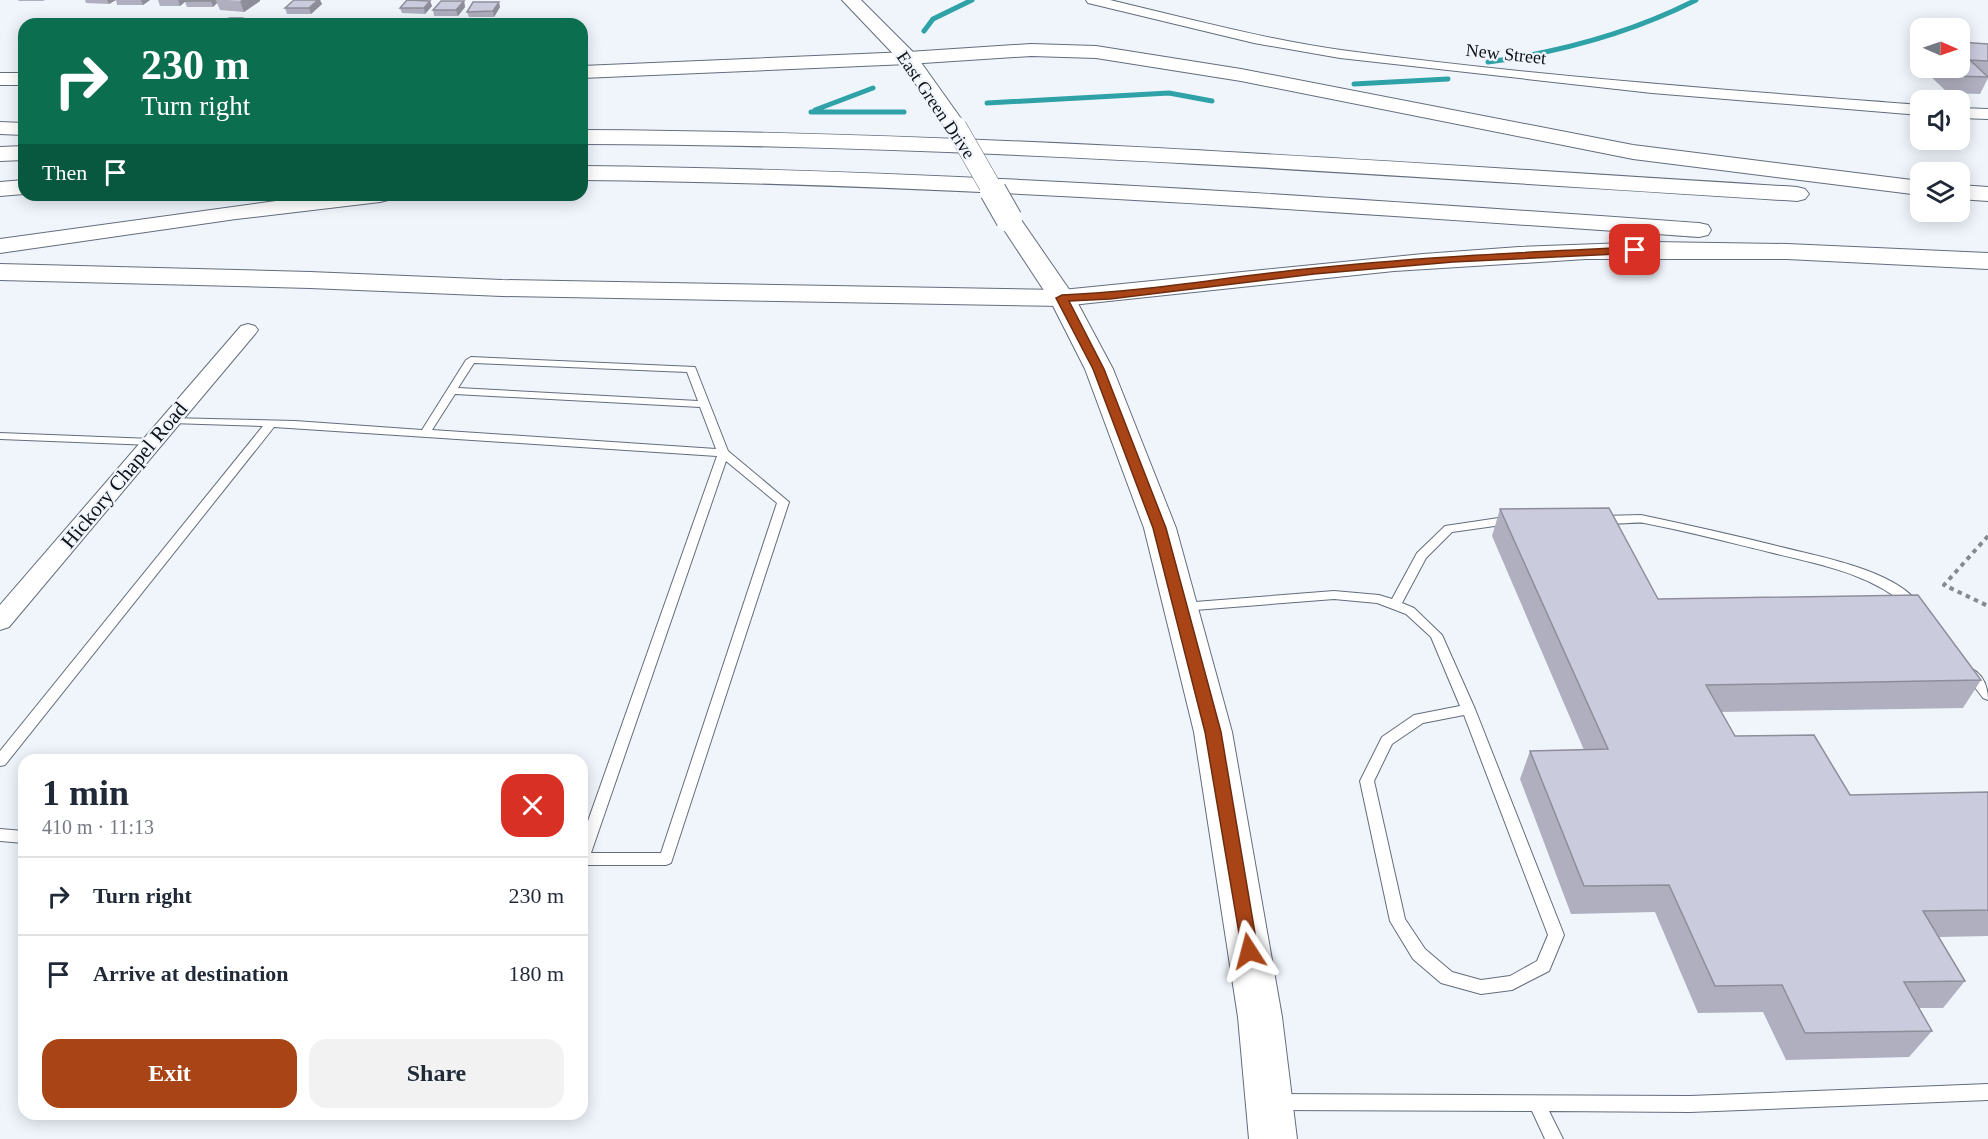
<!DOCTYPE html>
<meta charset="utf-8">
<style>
:root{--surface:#fff;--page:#f2f2f3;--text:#1f2937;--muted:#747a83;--line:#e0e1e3;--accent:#a94417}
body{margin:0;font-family:Georgia,serif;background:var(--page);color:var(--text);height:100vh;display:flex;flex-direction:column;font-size:22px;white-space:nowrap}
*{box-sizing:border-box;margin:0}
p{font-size:20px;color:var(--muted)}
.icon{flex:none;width:33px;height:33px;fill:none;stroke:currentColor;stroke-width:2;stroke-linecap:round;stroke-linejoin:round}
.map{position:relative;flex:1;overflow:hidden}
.panel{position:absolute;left:18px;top:754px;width:570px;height:366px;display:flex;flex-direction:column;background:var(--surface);border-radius:18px;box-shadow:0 3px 15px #0003}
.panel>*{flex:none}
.banner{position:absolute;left:18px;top:18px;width:570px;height:183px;border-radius:18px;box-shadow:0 3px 15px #0003;background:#0b6e4f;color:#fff;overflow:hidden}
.needle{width:39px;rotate:92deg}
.controls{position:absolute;left:1910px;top:18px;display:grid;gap:12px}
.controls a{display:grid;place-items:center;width:60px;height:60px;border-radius:12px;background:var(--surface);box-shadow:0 3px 15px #0003;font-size:30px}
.pin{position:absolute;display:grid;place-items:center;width:51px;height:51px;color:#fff;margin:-26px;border-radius:12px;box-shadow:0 3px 9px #0006}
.me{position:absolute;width:66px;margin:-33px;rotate:351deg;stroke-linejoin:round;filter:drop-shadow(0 0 4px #0008)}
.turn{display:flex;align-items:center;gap:21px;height:126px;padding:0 24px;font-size:27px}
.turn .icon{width:78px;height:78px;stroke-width:2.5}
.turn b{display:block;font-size:42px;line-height:51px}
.then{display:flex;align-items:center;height:57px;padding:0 24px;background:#0003;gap:12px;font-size:22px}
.round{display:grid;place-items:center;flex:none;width:63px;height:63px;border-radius:18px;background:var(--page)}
.head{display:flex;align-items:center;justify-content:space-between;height:102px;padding:0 24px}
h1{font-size:36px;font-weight:800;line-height:45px}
.cta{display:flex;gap:12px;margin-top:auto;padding:12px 24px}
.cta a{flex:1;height:69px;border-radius:18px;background:var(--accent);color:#fff;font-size:24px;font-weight:800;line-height:69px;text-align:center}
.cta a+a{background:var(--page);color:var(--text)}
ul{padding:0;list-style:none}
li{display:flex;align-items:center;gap:18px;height:78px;padding:0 24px;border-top:2px solid var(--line)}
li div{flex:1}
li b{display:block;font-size:22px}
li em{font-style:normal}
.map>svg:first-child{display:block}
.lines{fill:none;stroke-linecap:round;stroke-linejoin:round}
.stream{stroke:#2ea2a6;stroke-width:5}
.lane-casing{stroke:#636d7c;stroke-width:2}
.street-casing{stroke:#636d7c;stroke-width:2}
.secondary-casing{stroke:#636d7c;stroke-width:2}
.highway-casing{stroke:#636d7c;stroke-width:2}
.path{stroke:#858990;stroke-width:4;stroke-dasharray:4.5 4.5;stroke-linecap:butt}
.lane{fill:#fff;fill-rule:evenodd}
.street{fill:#fff;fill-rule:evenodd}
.secondary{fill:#fff;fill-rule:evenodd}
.highway{fill:#fff;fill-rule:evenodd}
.secondary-bridge-far1-casing{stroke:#636d7c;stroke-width:22;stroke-linecap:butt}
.secondary-bridge-casing{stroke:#636d7c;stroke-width:28;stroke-linecap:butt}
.secondary-bridge-far1{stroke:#fff;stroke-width:21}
.secondary-bridge{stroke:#fff;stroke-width:26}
.wall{fill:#afafbf}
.shaded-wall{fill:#8e8e9b}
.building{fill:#cbcbde;stroke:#8e8e9b;stroke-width:1.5}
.route{fill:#a94417;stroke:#6e2c0f;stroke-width:1.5}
.labels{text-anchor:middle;stroke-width:4.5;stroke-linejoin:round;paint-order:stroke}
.far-street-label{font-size:18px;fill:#0d1117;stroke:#f0f5fc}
.street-label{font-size:21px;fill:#0d1117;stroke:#f0f5fc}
</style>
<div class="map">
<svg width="1988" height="1139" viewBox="0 0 1988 1139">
<rect width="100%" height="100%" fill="#f0f5fc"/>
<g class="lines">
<!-- stream -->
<path class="stream" d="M924,31L933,19L972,0
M1488,62C1560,52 1631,33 1696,0
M1354,84L1448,79
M987,103L1169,93L1212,101
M815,110L873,88
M811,112H904"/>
<!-- lane casing -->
<g class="lane-casing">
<path id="lane" d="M471,357L695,367L728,451L789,502L671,863L666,865H582V838L717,456L274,427L5,765L0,766V751L263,426L171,423L166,420L167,418L295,421L422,430L466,360ZM474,363L687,372L698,401L458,388ZM455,394L700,407L716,449L432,430ZM726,461L777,503L661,853H591Z
M0,433L152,439L157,442L152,445L0,439Z
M1641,515C1688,525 1734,535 1781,547C1820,557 1895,570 1919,604L1917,607H1909C1867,572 1821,565 1769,552C1728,542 1686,531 1644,523C1631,521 1604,528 1595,520L1601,516Z
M1512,516L1518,520L1516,523L1452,532L1426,558L1402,603L1414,608L1442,635L1475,709L1564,935L1549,971L1512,990L1481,994L1441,983L1413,959L1390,921L1360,781L1382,737L1414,715L1460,706L1431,637L1406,614L1377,603L1334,599L1182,611L1176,607L1182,603L1334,591L1379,595L1392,599L1417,553L1445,526ZM1464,715L1548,935L1537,961L1510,976L1481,980L1452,972L1425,949L1405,919L1374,781L1392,744L1423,723Z
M1970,668C1983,674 1988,686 1988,700L1983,698L1964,673L1965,670Z
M0,829L24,831V843L0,841Z
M1988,1084V1100L1690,1112L1549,1111L1563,1139H1545L1532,1111L1276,1110L1270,1108L1268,1102L1270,1096L1276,1094L1690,1096Z"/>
</g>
<!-- street casing -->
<g class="street-casing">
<path id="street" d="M1086,0H1110C1186,18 1263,39 1341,50C1533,76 1727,90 1920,105V115L1652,93L1340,58L1254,43L1088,3Z
M1959,108L1988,109V119L1959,118Z
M248,324L255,326L258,330L255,334L9,627L0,630V605L241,326Z"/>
</g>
<!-- secondary casing -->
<g class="secondary-casing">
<path id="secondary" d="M842,0H861L915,54L967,127L964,132L956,133L948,132L901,62Z
M1009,212L1017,214L1075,298L1113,369L1176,528L1232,732L1282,1017L1297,1139H1249L1238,1017L1194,732L1144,528L1085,369L1049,298L997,219L1001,214Z"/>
</g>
<!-- highway casing -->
<g class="highway-casing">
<path id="highway" d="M1031,44L1096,46L1241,69L1633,145L1920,181V195L1633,159L1241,81L1096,58L1031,56L908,64L582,78V66L908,52Z
M0,73H24V85H0Z
M0,122L24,123V135L0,134Z
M582,130C988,132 1392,162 1797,187L1805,189L1809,194L1805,199L1797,201C1392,176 988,145 582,144Z
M24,146V160L0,161V147Z
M582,166C955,170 1327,197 1699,223L1708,225L1711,230L1708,235L1699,237C1327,211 955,184 582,180Z
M24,180V194L0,196V182Z
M1959,185L1988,187V201L1959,199Z
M320,195H392L388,200L380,202L236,219L0,253V239Z
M1653,242L1787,244L1988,253V269L1787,259H1586L1394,271L1062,306L502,296L310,288L0,280V264L310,272L502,280L1062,290L1423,254L1519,247Z"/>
</g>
<!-- path -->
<path class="path" d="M1988,536L1944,585L1988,606"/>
<!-- lane -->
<use href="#lane" class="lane"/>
<!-- street -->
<use href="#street" class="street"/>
<!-- secondary -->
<use href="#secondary" class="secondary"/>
<!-- highway -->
<use href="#highway" class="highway"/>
<!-- secondary-bridge-far1 casing -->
<g class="secondary-bridge-far1-casing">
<path id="secondary-bridge-far1" d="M956,127L994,193"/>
</g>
<!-- secondary-bridge casing -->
<g class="secondary-bridge-casing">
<path id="secondary-bridge" d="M993,191L1009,219"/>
</g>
<!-- secondary-bridge-far1 -->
<use href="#secondary-bridge-far1" class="secondary-bridge-far1"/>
<!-- secondary-bridge -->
<use href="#secondary-bridge" class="secondary-bridge"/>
</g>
<!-- wall -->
<path class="wall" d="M18,0H45L43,1H19Z
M85,0H150L143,5H117L116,0L109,4L86,3Z
M158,0H227L260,1L244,12L220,10L217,3L213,7H187L185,2L180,6H160Z
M294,0H320L322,4L311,14H287L285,8Z
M430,1L432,6L425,14L402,13L400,8Z
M464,1L465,7L458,16H434L433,10Z
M500,7L494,17H469L467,12Z
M1920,41V66L1912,58Z
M1988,44V78L1980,94L1948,93L1922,68H1959Z
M1500,509L1658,599L1981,680L1963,708L1721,712L1735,736L1850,795L1988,792V936L1939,937L1965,981L1943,1008H1919L1932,1031L1909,1057L1786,1060L1763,1012L1698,1013L1655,912L1571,914L1520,779L1530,751L1584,750L1492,536Z"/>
<!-- shaded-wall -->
<path class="shaded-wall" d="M107,0H116L109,4Z
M141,0H150L143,5Z
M178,0H187L180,6Z
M212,0H216L217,3L213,7L211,1Z
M242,0H260V1L244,12L240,1Z
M318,0H320L322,4L311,14L309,8Z
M430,1L432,6L425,14L424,8Z
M464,1L465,7L458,16L456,10Z
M499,2L500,7L494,17L493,11Z
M242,18L244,24H235Z"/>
<!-- building -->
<path class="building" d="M186,0H212L211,1H184Z
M294,0H318L309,8H285Z
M407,0L430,1L424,8H400Z
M441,1H464L456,10H433Z
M473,2H499L493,11L467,12Z
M229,18H242L235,24H222Z
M1959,42L1988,44V61L1970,60L1988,77L1956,76L1947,68H1959Z
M1609,508L1658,599L1918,595L1981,680L1706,685L1735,736L1814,735L1850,795L1988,792V910L1923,911L1965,981L1904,982L1932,1031L1805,1033L1782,985L1715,986L1669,885L1584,886L1530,751L1608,749L1500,509Z"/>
<!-- route -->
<path class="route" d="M1635,247L1640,250L1638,253L1453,262L1314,274L1110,299L1069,301L1104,369L1166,528L1221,732L1258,951L1255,957L1249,959L1243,957L1205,732L1153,528L1093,369L1056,298L1062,295C1147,292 1231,276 1316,268C1422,257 1528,252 1635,247Z"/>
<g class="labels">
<!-- far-street labels -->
<g class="far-street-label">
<text transform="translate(1506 54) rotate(6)" y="6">New Street</text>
<text transform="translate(936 105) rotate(56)" y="6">East Green Drive</text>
</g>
<!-- street labels -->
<g class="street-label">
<text transform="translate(124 475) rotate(-50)" y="7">Hickory Chapel Road</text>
</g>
</g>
</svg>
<div class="controls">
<a><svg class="needle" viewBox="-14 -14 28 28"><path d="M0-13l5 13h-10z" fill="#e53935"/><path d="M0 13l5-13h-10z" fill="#747a83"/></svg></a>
<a><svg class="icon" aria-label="sound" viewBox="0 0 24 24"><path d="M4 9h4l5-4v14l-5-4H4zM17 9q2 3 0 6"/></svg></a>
<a><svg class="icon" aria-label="layers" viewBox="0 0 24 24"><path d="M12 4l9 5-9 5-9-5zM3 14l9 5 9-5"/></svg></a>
</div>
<div class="pin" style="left:1635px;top:250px;background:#d93025"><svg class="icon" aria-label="arrive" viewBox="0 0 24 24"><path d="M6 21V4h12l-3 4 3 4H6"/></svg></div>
<svg class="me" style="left:1249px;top:951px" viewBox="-20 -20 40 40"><path d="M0-17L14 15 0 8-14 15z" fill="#a94417" stroke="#fff" stroke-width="4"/></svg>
<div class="banner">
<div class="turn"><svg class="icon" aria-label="right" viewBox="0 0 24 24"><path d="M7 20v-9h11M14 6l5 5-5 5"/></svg><div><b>230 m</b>Turn right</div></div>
<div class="then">Then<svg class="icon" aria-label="arrive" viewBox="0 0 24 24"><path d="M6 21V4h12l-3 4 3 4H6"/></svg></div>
</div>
<section class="panel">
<div class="head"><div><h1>1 min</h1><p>410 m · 11:13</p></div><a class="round" style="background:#d93025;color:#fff"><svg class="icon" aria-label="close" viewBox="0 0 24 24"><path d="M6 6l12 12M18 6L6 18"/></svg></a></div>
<ul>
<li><svg class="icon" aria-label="right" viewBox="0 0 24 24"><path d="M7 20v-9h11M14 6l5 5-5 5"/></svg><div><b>Turn right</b></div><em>230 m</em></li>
<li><svg class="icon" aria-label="arrive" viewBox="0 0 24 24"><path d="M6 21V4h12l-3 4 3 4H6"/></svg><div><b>Arrive at destination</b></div><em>180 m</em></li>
</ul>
<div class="cta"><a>Exit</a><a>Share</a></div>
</section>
</div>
